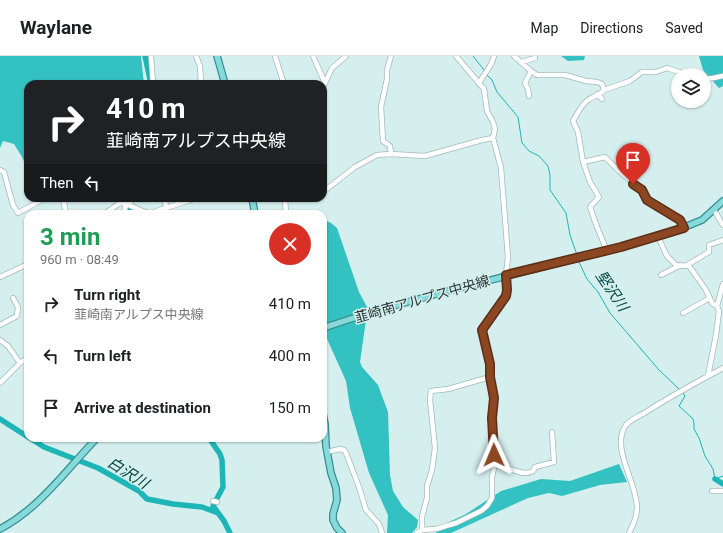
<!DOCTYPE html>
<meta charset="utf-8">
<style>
:root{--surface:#fff;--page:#f2f2f2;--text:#202124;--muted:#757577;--line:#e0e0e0}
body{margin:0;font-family:Roboto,"Noto Sans JP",sans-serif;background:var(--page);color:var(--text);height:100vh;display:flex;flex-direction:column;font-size:15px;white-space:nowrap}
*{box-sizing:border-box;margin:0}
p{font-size:13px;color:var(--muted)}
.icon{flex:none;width:22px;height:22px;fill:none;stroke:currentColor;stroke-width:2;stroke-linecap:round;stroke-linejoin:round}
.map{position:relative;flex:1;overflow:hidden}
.drawer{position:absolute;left:24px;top:154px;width:303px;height:232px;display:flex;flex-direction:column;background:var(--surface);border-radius:12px;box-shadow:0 1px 3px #0004}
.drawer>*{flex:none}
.top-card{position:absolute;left:24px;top:24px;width:303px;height:122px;border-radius:12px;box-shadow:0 1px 3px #0004;background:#202124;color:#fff;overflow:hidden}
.tools{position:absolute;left:671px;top:12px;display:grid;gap:8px}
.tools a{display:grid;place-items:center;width:40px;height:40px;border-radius:50%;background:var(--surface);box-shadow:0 1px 3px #0004;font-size:20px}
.pin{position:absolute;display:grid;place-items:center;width:34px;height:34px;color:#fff;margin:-41px -17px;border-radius:50% 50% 50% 0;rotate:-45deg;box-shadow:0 0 4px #0007}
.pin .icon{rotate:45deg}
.me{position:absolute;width:44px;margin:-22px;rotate:359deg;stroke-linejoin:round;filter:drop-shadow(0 0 3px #0008)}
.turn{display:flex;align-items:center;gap:14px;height:84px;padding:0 16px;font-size:18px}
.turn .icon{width:52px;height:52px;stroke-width:2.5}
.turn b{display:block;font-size:28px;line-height:34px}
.then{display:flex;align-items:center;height:38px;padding:0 16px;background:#0003;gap:8px;font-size:15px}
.round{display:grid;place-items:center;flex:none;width:42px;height:42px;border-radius:21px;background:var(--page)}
.overview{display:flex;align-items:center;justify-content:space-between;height:68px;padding:0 16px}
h1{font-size:24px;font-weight:700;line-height:30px;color:#1e9e55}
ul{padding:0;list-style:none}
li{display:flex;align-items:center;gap:12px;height:52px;padding:0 16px}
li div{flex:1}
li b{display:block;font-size:15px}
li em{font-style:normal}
header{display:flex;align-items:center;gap:24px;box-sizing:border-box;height:56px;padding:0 20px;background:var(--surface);border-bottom:1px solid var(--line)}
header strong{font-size:19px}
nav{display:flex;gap:22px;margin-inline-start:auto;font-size:14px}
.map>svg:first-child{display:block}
.forest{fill:#33c1c2}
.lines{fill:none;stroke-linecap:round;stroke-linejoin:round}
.stream{stroke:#1db5b6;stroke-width:1}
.river{stroke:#1db5b6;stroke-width:5.5}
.minor-casing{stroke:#a2baba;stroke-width:6}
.major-casing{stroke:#339091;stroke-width:8}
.minor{stroke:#fff;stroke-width:4.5}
.major{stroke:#88dada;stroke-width:5.5}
.route-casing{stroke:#5c2e16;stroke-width:10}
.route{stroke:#8d4622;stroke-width:7}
.labels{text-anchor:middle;stroke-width:3;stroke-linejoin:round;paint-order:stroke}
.street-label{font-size:14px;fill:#2b3535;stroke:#d5efee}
.water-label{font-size:15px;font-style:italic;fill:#024344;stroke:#d5efee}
</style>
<header>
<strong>Waylane</strong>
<nav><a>Map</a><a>Directions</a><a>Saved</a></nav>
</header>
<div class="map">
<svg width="723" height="477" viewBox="0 0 723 477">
<rect width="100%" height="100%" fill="#d5efee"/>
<!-- forest -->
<path class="forest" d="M0,0H141L144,28H28V114L22,101L14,88L3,85L0,92Z
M561,0H585L584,4L568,5Z
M699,0H723V30L719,32L703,14Z
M323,163L331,167L337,172L359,236L367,251V257L360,306L362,311L378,329L388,356L390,419L393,435L403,451L418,464L417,471L412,477H387L388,459L369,417L350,352L346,325L323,274Z
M619,408L627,426L600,429L562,440L549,437L528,442L451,477H436V476L445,473L447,467L466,458L501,435L541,423L570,425Z"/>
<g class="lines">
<!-- stream -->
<path class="stream" d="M473,0L484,14
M487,19L492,24L497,36L518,61L522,87L529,95L539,100L548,110L550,119V134L566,157L570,179L577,199
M578,204L587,223L598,236L610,257L659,314L679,333
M683,337L685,340L679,350L693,363L694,367V373L699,382L705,400L713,413L715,423L723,420"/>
<!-- river -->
<path class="river" d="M145,0L151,28
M129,158L128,150L130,144
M0,363L28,381
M30,382L44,391L98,412L139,435L147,443L173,448L202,451L218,457
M209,382L220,398L222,404L223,431L213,450L224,465L230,477
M715,423L723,428"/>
<!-- minor casing -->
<g class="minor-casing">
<path id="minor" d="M151,0L153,28
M196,0L200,10L201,28
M275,0L284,28
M313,0L325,27
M514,0L531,15L537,19H565L586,25L597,26L602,28L604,34
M522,6L535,2
M704,23L713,22L723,20
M479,28C484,16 491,13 494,0
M323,31L332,12L346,0
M597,38L602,43
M529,40L528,33L525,27L531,15
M391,98L390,90L383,85L381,51L387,23V14L391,0
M583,106L605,101L620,116L642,134L647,144L680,164L684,172
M0,114L4,116L13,149L18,157L45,142
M323,136L355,111L377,99L391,98L425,100L482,84L493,82
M63,142L66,158
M165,142L166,153
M285,142L286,158
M129,149L133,142
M714,154L723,169
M104,158L120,147C131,147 140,157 151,157L196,142
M124,158L126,148
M658,181L667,200L676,209L689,210L706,234L712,247L717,250L719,255L716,279L708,320
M607,195L597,171L590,151L599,141L590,126L583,106L578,76L573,65C578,57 581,49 588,44C593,40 601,39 604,34L630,25L642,16H656L667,12L688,19
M687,209L709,196V189L723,184
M661,219L679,210
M0,221L28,208
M717,250L723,228
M683,257L710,242
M0,269L17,260L18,251L13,242
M0,284L8,290L20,307
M0,327L20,307L28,302
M327,396L340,393L344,394L346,397L359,431L366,454L379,468L382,477
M495,407C500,412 504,411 510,413C519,416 525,419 533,415L535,411L554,406L552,376
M712,435H723
M213,445L217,446
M422,474V461L427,442V430L432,414L435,392L430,344L431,335L448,333L490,321
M417,477L422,474L436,473L456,467L481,455L487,450L492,442V421L495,407L492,362L494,342L490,321V308L482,274L503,244L507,234L506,219L508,201L501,112L493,82L495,73L493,66L487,55L484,33L456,0
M629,477C633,469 637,461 637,451C637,427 610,391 626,369C631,363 640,360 646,356C671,340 697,326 723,312"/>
</g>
<!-- major casing -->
<g class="major-casing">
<path id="major" d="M217,0L225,28
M252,142L255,158
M323,272L375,255L444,236L621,191L670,177L702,164L723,145
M323,358L325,368L326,390L331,417L336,432L337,444L333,458V464L337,472L342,477
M0,473C40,452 66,414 97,382"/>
</g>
<!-- minor -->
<use href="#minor" class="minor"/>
<!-- major -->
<use href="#major" class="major"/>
</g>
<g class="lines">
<!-- route casing -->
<g class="route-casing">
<path id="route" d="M494,399L492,362L494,342L490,321V308L482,274L506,240L507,234L506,219L621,191L684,172L680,164L647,144L642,134L633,128"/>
</g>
<!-- route -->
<use href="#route" class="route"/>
</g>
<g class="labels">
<!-- street labels -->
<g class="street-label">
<text transform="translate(422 243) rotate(-16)" y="5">韮崎南アルプス中央線</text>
</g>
<!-- water labels -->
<g class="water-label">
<text transform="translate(612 235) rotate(56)" y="5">堅沢川</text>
<text transform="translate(128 417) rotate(32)" y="5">白沢川</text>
</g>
</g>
</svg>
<div class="tools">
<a><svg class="icon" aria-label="layers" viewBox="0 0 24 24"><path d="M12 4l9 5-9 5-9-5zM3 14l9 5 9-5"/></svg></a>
</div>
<div class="pin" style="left:633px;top:128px;background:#d93025"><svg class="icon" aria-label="arrive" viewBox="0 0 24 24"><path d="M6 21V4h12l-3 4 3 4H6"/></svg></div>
<svg class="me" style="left:494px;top:399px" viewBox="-20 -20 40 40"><path d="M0-17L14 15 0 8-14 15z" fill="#8d4622" stroke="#fff" stroke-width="4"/></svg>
<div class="top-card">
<div class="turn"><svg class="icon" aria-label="right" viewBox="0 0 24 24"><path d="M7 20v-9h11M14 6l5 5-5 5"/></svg><div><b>410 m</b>韮崎南アルプス中央線</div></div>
<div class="then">Then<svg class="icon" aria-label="left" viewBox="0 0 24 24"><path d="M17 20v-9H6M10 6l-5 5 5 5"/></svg></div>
</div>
<section class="drawer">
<div class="overview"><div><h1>3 min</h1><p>960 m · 08:49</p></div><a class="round" style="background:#d93025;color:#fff"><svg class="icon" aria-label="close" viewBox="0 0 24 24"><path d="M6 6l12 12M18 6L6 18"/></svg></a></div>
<ul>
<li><svg class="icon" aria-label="right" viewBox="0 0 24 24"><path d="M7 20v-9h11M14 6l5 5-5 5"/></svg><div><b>Turn right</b><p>韮崎南アルプス中央線</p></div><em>410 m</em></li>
<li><svg class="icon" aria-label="left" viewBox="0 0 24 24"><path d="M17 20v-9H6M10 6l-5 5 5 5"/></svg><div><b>Turn left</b></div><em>400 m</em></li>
<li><svg class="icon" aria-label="arrive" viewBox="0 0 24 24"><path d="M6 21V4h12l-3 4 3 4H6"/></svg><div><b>Arrive at destination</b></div><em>150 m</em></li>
</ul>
</section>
</div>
